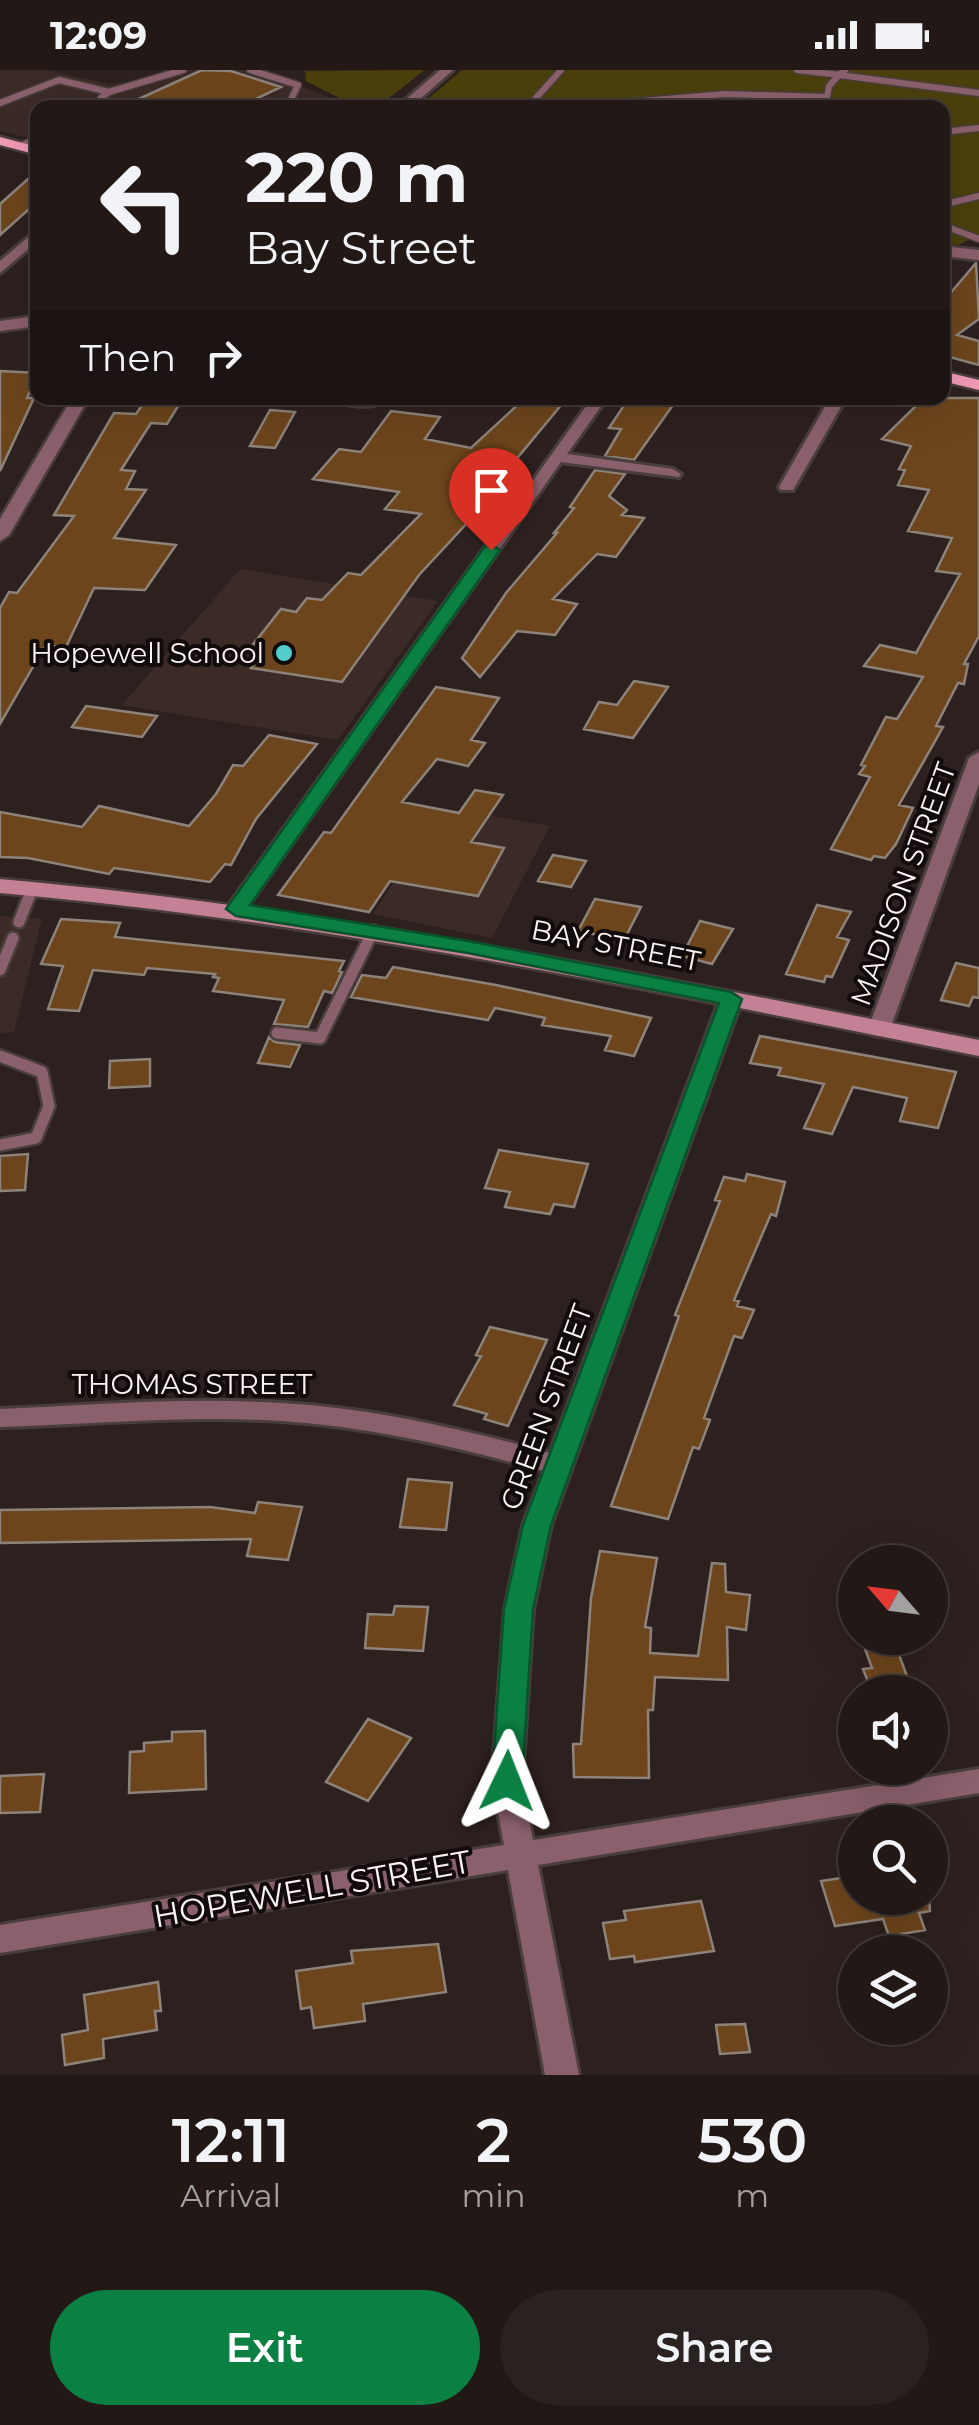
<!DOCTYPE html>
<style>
:root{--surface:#221917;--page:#2a2220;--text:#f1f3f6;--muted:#a2a0a1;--line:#3f3836;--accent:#0b8043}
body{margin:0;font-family:Montserrat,sans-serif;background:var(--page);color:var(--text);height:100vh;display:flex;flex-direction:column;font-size:38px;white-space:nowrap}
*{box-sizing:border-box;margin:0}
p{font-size:32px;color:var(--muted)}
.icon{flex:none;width:55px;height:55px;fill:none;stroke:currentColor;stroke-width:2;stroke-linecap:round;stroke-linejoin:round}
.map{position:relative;height:2005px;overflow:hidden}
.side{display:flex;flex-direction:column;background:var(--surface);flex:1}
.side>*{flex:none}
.top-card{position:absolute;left:30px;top:30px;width:920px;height:305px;border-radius:20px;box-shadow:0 10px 40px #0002,0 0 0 2px var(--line);background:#221917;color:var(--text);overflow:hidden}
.needle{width:65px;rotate:298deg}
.buttons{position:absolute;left:838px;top:1475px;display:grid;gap:20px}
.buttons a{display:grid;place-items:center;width:110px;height:110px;border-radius:50%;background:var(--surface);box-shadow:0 10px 40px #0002,0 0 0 2px var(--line);font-size:50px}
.pin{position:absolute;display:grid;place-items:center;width:85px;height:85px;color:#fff;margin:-102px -42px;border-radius:50% 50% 50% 0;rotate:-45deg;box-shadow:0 0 10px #0007}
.pin .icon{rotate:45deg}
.me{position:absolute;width:110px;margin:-55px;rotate:2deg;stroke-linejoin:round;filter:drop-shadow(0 0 8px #0008)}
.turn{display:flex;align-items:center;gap:35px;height:210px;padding:0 50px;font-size:45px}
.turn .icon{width:130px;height:130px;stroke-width:2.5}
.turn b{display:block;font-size:70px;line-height:85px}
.then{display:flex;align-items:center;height:95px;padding:0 50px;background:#0003;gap:20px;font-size:38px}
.eta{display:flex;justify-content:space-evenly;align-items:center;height:170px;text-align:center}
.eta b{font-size:60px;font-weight:600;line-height:70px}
.button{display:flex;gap:20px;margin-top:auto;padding:20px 50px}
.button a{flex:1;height:115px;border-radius:60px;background:var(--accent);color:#fff;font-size:40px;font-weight:600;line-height:115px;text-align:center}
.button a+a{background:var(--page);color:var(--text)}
.status{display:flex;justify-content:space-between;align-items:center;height:70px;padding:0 50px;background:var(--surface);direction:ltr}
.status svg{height:28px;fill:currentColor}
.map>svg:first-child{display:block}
.built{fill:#3c2a27}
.green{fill:#4b400c}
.building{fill:#6c451c;stroke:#8d837a;stroke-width:2.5}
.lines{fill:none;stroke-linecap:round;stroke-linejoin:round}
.service-far1-casing{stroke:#4a3e3c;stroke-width:9}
.service-casing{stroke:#4a3e3c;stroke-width:16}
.minor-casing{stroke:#4a3e3c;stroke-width:6}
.tertiary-casing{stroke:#4a3e3c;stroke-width:5}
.secondary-casing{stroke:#4a3e3c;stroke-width:5}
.primary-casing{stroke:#4a3e3c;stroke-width:5}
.service-far1{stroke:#8a606c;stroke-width:6}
.service{stroke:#8a606c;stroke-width:11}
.minor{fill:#8a606c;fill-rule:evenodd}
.tertiary{fill:#8a606c;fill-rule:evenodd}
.secondary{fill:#c48195;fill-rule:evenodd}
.primary{fill:#f19ab5;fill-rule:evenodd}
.route{fill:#0b8043;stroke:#07532c;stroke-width:2.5}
.poi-dot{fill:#53cdca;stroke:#110c0b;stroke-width:4}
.labels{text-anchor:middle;stroke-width:8;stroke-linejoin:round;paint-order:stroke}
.poi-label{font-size:28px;fill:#fbf3f1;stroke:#110c0b;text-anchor:end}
.street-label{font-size:28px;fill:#fbf3f1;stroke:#110c0b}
.near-street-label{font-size:32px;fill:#fbf3f1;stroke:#110c0b}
</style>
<div class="status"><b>12:09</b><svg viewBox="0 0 49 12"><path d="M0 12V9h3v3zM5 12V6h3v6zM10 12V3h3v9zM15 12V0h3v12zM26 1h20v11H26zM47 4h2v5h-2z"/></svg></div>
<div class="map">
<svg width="979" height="2005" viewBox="0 0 979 2005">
<rect width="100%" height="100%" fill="#2d211f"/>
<!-- built -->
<path class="built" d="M0,0H45L110,14L164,7L180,0H257L355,37L38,38L37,70L0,61Z
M240,499L438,531L338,670L122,635Z
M442,738L550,756L492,868L373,844Z
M0,846L42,849L14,962L0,963Z"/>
<!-- green -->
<path class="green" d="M424,0C366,48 373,45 306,11L305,1Z
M462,0H979V165L958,175L943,174L942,38H417Z"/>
<!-- building -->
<path class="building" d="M202,0L231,1L281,17L237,38H119Z
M38,100V131L0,165V134Z
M976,193L979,249L957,265L979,271V295L942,285V233Z
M0,301L38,303L27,328H34L0,401Z
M147,328L182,330L167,354L151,353L121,400L135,401L126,419L146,420L114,468L176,475L145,520L94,518L66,577L45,576L0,654V538L9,522L17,523L74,446L54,445L114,343L136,344Z
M525,328H567L500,409L506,410L475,450H470L419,505L342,612L251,598L262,584L247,582L281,539L296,542L307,528L322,530L348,503L361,505L421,444L385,439L399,422L313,409L339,379L361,382L391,341L440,347L425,369L471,378Z
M629,328H678L634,390L605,386L621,359L609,358Z
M924,328H979V566L964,594H968L964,614L958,613L936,656L943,657L899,735L913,738L896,774L885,788L874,786L871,790L831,779L870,707L859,704L865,696L861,695L886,647L897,649L923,607L864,596L880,575L916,583L960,504L936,501L952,468L908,461L929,420L898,415L905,400L899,399L911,376L882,369Z
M270,340L295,342L275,378L250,376Z
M595,400L625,404L609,426L627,440L622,445L644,448L616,487L597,484L553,529L577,534L555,565L517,561L480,607L462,588L506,523L557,463H554L574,438L570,437Z
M634,611L668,617L633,668L584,659L599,632L617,635Z
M436,617L499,628L471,670L485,673L468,696L437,689L402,732L459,743L475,720L503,725L471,772L504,778L478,826L390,811L369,842L278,825L324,762L331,763Z
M86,636L157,646L142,667L72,657Z
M269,665L317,674L256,749L231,795L225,794L210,812L114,798L109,804L28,788L0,787V742L82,757L99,736L189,756L216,724L233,695L243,696Z
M553,785L586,791L571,817L538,811Z
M595,829L641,837L624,870L578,861Z
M817,835L851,842L837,867L849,870L832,907L826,906L824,912L786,904Z
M61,849L120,853L115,867L344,891L339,901L342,902L332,923L324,921L308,957L274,954L284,930L213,921L219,908L213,907L215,904L147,898L144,905L93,900L79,941L48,939L63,896L41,894Z
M700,851L733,859L712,894L682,886Z
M956,893L979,898V928L973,927L969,936L941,930Z
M393,897L496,915L651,948L634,986L605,980L611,966L542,955L545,948L495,938L488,950L351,927L362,905L386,908Z
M760,966L956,1002L938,1058L900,1051L907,1028L853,1017L832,1064L804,1058L824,1014L778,1005L781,998L750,993Z
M269,967L275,972L300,975L290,997L258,993Z
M150,989V1016L109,1018L110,991Z
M499,1080L588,1094L574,1137L554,1134L550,1144L505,1137L510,1122L485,1118Z
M28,1084L25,1120L0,1121V1086Z
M747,1104L785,1112L776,1146L771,1144L734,1230L739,1231L737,1236L754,1240L742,1268L734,1266L704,1348L710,1350L699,1379L693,1377L668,1449L611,1436L679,1246L675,1245L720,1131L715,1130L724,1107L745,1111Z
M490,1257L547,1270L508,1356L484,1349L487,1344L454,1335L481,1286L476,1285Z
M408,1409L452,1413L446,1460L400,1457Z
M258,1432L302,1437L288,1490L247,1486L251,1469L0,1473V1440L210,1437L255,1443Z
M600,1481L657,1488L645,1557L651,1558L650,1583L698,1586L712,1493L725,1494L726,1522L750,1525L746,1560L727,1557L728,1610L655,1607L653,1640H648L649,1708L574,1707L573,1674H581L591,1528Z
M395,1536L428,1537L423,1581L365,1578L368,1544L393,1545Z
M894,1571L908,1609L900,1610L904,1622H872L863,1599L872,1598L864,1576Z
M368,1649L411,1668L368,1731L326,1712Z
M205,1661L206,1719L129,1723L130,1682L144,1681V1673L172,1671V1662Z
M44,1704L40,1742L0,1743V1706Z
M855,1806V1828H929L930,1841L919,1843L925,1860L889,1866L883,1849L835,1856L821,1811Z
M701,1831L714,1881L635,1892L634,1886L610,1889L603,1853L626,1850L624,1841Z
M438,1874L446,1922L363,1934L365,1951L314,1958L311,1937L301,1939L296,1901L353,1893L351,1881Z
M158,1912L161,1941H155L157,1960L103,1969L104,1988L65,1995L62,1965L88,1960L84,1925Z
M745,1954L750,1982L720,1984L716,1955Z"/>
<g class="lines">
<!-- service-far1 casing -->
<g class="service-far1-casing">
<path id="service-far1" d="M250,0L298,15L287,38
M797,0L840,5
M845,0L839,5L979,23
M0,33L59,10L109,22
M110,34L101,28L109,22L183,0
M527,38L561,0
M561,38L725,24L827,27L829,16L839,5
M942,62L979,58
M20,76L38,68
M942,135L979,126
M942,155L979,169"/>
</g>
<!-- service casing -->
<g class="service-casing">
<path id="service" d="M19,852L32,819
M0,900L13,868
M277,963L320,968L373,861
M0,986L42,1002L49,1036L36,1068L0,1075"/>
</g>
<!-- minor casing -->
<g class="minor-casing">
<path id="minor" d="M440,0H453L410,38H396Z
M38,159V171L0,203V191Z
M331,328H381L384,331C372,339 343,336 331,328Z
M592,328H607L567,384L673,399L681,404L679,407L561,392L243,843H229L226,839L229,835Z
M830,328H846L793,420H781L779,417Z
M979,682V714L890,959L879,966L871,964L868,959L969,688Z
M731,922L742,929L551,1455L533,1539L522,1711L533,1770L979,1699V1723L538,1795L579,2005H545L508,1800L0,1883V1855L504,1775L492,1711L505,1539L523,1455L544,1401C458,1377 371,1357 282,1351C188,1345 94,1354 0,1357V1339C94,1335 188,1327 281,1333C373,1338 462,1359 550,1383L720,929Z"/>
</g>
<!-- tertiary casing -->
<g class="tertiary-casing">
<path id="tertiary" d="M942,176L979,180V190L942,186Z
M38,246V256L0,261V251Z
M72,328H89L9,465L0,471V449Z"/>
</g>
<!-- secondary casing -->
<g class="secondary-casing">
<path id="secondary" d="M0,809C331,838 654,907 979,970V986C654,921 331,852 0,823Z"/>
</g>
<!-- primary casing -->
<g class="primary-casing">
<path id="primary" d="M0,67L38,77V85L0,75Z
M942,301L979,310V320L942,311Z"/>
</g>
<!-- service-far1 -->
<use href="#service-far1" class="service-far1"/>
<!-- service -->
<use href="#service" class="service"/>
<!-- minor -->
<use href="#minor" class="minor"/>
<!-- tertiary -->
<use href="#tertiary" class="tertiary"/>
<!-- secondary -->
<use href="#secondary" class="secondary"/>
<!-- primary -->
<use href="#primary" class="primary"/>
</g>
<!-- route -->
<path class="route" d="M491,474L500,480L250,835L468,871L731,922L742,929L551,1455L533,1539L522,1711L517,1720L507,1723L496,1720L492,1711L504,1539L523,1455L719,933L468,883L236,846L226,839L485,476Z"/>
<!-- markers -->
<circle class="poi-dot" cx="284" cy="583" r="10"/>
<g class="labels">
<!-- poi labels -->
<g class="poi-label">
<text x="264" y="593">Hopewell School</text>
</g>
<!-- street labels -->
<g class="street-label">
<text transform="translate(903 814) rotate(-70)" y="10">MADISON STREET</text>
<text transform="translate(616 875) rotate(11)" y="10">BAY STREET</text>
<text x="192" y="1324">THOMAS STREET</text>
<text transform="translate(546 1337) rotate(-70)" y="10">GREEN STREET</text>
</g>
<!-- near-street labels -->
<g class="near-street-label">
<text transform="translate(312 1819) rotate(-10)" y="11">HOPEWELL STREET</text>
</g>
</g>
</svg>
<div class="buttons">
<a><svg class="needle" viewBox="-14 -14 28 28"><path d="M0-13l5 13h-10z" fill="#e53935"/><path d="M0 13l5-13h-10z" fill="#a2a0a1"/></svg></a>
<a><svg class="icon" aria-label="sound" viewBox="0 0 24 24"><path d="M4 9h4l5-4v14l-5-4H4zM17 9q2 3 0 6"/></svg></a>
<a><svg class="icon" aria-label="search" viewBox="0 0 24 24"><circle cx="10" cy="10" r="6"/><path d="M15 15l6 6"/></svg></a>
<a><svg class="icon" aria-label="layers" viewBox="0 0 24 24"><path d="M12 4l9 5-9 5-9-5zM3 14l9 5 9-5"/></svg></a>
</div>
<div class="pin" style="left:491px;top:480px;background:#d93025"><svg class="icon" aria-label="arrive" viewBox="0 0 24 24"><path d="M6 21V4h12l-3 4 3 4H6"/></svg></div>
<svg class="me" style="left:507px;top:1711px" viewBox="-20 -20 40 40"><path d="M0-17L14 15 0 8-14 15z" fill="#0b8043" stroke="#fff" stroke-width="4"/></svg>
<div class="top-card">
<div class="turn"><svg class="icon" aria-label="left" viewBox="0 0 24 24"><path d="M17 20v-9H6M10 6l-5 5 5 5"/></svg><div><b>220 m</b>Bay Street</div></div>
<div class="then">Then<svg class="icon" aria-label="right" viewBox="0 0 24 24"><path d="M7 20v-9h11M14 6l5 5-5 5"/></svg></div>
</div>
</div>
<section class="side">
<div class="eta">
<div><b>12:11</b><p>Arrival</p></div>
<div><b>2</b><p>min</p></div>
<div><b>530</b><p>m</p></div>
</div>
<div class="button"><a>Exit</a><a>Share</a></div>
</section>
